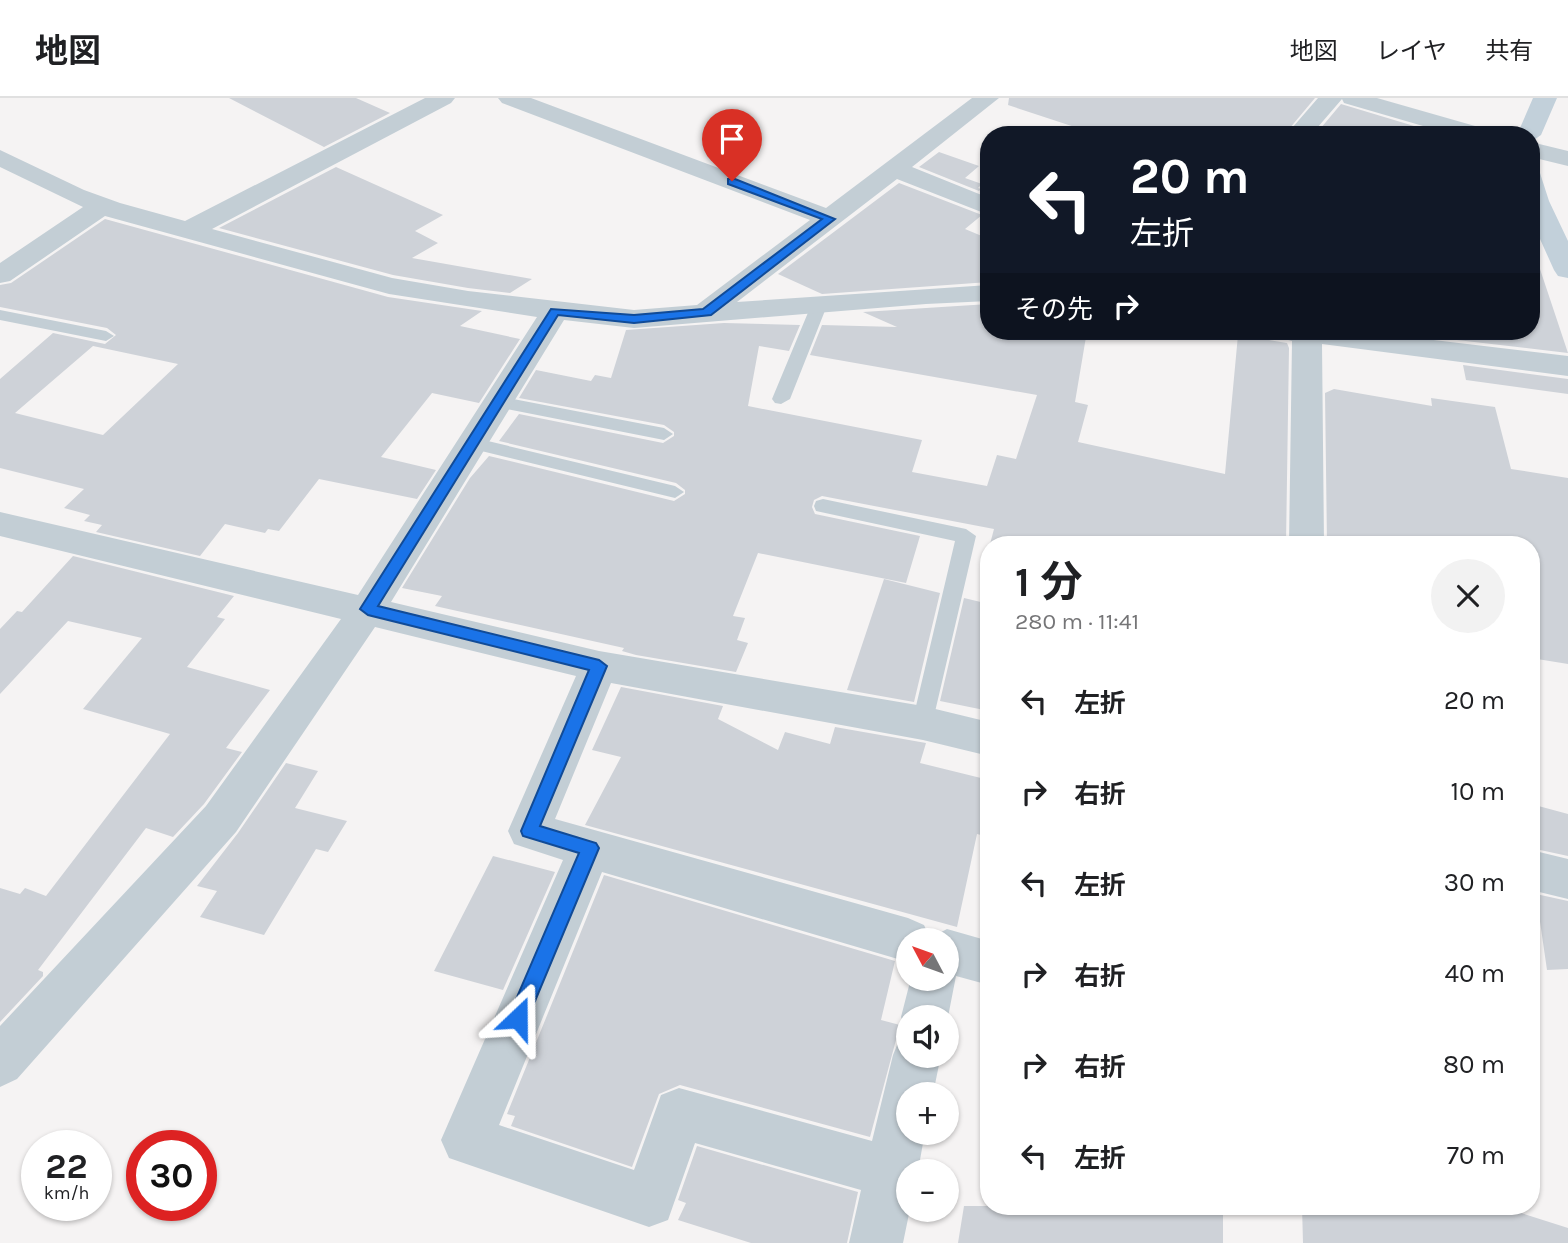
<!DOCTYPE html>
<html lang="ja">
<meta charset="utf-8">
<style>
:root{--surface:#fff;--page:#f2f2f2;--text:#202124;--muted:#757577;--line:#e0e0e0}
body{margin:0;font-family:Karla,"Noto Sans JP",sans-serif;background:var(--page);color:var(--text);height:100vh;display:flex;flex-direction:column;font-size:26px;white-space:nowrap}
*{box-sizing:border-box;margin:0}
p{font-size:23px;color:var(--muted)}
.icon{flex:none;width:38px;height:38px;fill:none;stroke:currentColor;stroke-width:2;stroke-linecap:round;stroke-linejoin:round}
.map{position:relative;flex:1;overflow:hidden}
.drawer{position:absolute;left:980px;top:438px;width:560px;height:679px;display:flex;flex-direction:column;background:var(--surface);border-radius:28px;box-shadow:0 2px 5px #0004}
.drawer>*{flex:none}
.guide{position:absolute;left:980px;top:28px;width:560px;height:214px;border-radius:28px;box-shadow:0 2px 5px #0004;background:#111827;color:#fff;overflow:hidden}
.needle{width:46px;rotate:311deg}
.controls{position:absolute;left:896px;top:830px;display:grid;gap:14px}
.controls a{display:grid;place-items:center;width:63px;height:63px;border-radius:50%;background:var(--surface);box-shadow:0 2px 5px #0004;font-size:35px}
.speed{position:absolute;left:21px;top:1032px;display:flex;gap:14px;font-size:35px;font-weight:700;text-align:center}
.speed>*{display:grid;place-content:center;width:91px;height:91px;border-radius:50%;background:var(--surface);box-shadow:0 2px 5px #0004;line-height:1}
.speed small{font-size:18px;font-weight:400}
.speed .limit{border:10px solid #d22;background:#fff;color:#111}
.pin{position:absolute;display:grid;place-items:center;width:60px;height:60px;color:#fff;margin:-72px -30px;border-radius:50% 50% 50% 0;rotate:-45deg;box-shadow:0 0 7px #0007}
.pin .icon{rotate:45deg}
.me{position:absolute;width:77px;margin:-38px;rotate:23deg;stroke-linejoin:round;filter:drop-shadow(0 0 5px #0008)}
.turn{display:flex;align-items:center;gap:24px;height:147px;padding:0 35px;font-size:32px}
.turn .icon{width:91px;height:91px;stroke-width:2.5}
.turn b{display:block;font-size:49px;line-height:60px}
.then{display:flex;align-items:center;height:66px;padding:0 35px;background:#0003;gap:14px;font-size:26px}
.round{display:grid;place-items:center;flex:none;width:74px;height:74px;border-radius:37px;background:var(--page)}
.headline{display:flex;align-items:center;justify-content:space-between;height:119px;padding:0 35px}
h1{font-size:42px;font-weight:700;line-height:52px}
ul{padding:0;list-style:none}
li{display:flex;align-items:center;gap:21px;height:91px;padding:0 35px}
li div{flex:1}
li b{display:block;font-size:26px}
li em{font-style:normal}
header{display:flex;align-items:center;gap:42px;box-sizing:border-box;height:98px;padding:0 35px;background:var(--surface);border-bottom:2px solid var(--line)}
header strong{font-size:33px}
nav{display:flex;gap:38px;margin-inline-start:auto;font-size:24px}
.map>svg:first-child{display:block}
.building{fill:#ced2d8;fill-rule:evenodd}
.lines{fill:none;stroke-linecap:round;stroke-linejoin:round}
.lane{fill:#c3ced5;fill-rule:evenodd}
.street{fill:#c3ced5;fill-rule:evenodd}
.secondary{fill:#c2d0da;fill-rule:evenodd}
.route{fill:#1a73e8;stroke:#114b97;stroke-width:2}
</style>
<header>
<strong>地図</strong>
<nav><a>地図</a><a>レイヤ</a><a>共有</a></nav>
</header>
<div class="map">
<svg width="1568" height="1145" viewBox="0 0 1568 1145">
<rect width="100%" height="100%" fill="#f5f3f3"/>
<!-- building -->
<path class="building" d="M229,0H356L390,15L324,49Z
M1009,0H1315L1284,37H1099L1008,7Z
M1341,6L1414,28L1413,37H1315Z
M939,54L979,68L965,80L982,86L978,90L981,91L979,93L919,69Z
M336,69L443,117L415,133L438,145L412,160L532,181L510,195L468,190L393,177L219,130Z
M899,85L982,117L965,131L989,141V184L822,196L778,176Z
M105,121L388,199L482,213L460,228L520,241L479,305L432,295L381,359L436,372L417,401L319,381L279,433L268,431L265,435L225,426L200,458L96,434L102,427L84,423L90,417L64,410L84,391L0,370V281L53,235L105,246L116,237L107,230L0,209V187L11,185ZM93,248L178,266L103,337L15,315Z
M1536,159L1568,255L1457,242L1455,233H1531V160Z
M989,206V233H1087L1075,304L1088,307L1078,344L1225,376L1238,237L1287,245L1289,250L1286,446L1250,440V446H990L994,431L822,398L814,402L812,409L815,416L920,438L906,485L758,455L733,518L745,520L737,542L748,545L736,574L636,557L622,553L624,550L435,508L442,498L402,490L470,380L489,358L674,403L685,396V392L676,385L499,343L519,316L663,345L674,338V334L664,327L519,300L536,272L591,283L595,277L611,280L626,232L724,225L800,227L789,253L759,248L748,308L922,342L912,374L987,388L997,357L1016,361L1037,297L810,257L822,227L897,229L863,214Z
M1463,267L1568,281V296L1466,282Z
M1334,291L1432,308L1431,300L1495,309L1511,371L1568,380V566L1531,560V446H1327L1325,295Z
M73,458L234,498L217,519L225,521L187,569L270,592L226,650L242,654L204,706L173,739L146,730L38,872L43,874V878L0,924V790L20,796L25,790L46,798L170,636L83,611L142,540L68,523L0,596V531L17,513L22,514Z
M884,481L940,495L914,604L847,592Z
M964,500L989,506V613L940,603Z
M621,589L723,608L718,621L778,652L785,634L830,646L835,629L926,645L920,665L989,682V739L977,736L957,829L585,727L621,659L592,652Z
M286,665L318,673L295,710L347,723L328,754L316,751L264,837L200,819L217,793L197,788L238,735Z
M1531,706L1568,716V758L1531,750Z
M493,758L555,774L503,892L434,873Z
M604,777L895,863L881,922L900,927L870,1039L680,987L659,996L632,1069L511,1028L515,1018L507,1016Z
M1536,796L1568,803V871L1547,872Z
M697,1048L858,1094L847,1145H751L678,1122L686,1105L678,1102Z
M964,1108H1223V1145H958Z
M1302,1108H1499L1568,1130V1145H1303Z"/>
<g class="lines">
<!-- lane -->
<path class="lane" d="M820,200L828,205L790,301L781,306L775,305L772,301L812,205Z
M0,212L106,233L114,238L106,243L0,222Z
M497,298L664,330L673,336L664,342L491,308L488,304L491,300Z
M471,339L675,388L684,394L675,400L465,349L462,345Z
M823,401L966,431L976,438L931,631L923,634L915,631L912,625L955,443L816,413L814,408L816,403Z"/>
<!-- street -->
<path class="street" d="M425,0H455L451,5L212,131L392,180L468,193L634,212L697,207L810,122L502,5L498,0H531L826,110L972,0H999L912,69L989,100V117L897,81L737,204L989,187V203L926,206L634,230L564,222L391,504L599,553L923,608L989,624V658L923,642L611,585L555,721L908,820L924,827L930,840L947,831L989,843V887L956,878L947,924V919H908V936L901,919L911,880H947V842H908V864L602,774L499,1027L634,1072L661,997L679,990L872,1043L893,957L900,940L908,936V957H941L933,996H908V1034H925L918,1073H908L910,1111L903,1145H849L861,1092L695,1045L668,1122L649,1129L449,1060L441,1042L563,762L514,746L508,733L576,578L375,529L236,734L17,981L0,989V928L206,708L341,521L0,438V414L358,497L537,219L389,196L105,118L10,183L0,185V165L83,109L0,69V52L84,92L120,105L185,123Z
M1318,0H1377L1489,32L1493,37H1454L1344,5L1342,1L1311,37H1286Z
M1531,44L1568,53V68L1531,59Z
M1273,233H1358L1568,258V278L1322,246L1324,446H1289L1292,243L1277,239Z
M1531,752L1568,761V801L1531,792Z"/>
<!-- secondary -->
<path class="secondary" d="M1533,0H1557L1541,37L1531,44V37H1517Z
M1531,73L1540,75L1549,103L1568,143V180L1558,178L1554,172L1531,121Z"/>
</g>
<!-- route -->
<path class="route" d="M728,81H735L835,121L711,217L634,225L558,217L378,508L599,562L607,568L540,728L596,745L599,750L525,927L518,930L511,927L508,920L579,755L523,738L521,733L589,572L368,517L360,511L551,211L634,217L703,211L822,121L728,86Z"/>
</svg>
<div class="controls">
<a><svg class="needle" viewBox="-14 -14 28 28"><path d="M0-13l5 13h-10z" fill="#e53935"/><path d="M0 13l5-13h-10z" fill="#757577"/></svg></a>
<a><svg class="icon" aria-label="sound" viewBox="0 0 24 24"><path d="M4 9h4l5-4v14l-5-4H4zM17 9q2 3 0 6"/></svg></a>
<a>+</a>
<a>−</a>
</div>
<div class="speed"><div>22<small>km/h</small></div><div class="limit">30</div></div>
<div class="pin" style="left:732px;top:83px;background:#d93025"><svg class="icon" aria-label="arrive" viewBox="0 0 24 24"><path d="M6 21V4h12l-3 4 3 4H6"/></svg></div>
<svg class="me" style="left:518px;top:920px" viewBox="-20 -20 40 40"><path d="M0-17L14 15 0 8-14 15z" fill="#1a73e8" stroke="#fff" stroke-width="4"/></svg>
<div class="guide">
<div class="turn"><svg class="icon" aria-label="left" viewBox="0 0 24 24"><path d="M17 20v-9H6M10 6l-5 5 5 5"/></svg><div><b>20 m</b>左折</div></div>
<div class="then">その先<svg class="icon" aria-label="right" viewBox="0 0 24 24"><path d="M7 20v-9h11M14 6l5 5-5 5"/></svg></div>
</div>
<section class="drawer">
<div class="headline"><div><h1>1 分</h1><p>280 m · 11:41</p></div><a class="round"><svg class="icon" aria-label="close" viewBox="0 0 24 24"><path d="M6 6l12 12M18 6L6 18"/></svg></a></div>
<ul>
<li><svg class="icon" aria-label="left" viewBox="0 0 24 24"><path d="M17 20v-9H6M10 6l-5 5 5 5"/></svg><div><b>左折</b></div><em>20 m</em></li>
<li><svg class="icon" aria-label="right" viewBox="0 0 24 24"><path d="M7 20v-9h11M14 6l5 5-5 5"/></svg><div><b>右折</b></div><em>10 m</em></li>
<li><svg class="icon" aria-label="left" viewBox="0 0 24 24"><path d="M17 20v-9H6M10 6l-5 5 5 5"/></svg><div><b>左折</b></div><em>30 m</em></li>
<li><svg class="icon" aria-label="right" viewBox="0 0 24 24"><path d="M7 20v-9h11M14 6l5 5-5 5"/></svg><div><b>右折</b></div><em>40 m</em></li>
<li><svg class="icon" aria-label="right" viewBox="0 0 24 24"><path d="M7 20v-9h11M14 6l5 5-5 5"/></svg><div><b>右折</b></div><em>80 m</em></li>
<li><svg class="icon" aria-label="left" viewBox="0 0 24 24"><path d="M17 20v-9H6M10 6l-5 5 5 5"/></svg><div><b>左折</b></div><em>70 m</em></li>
</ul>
</section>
</div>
